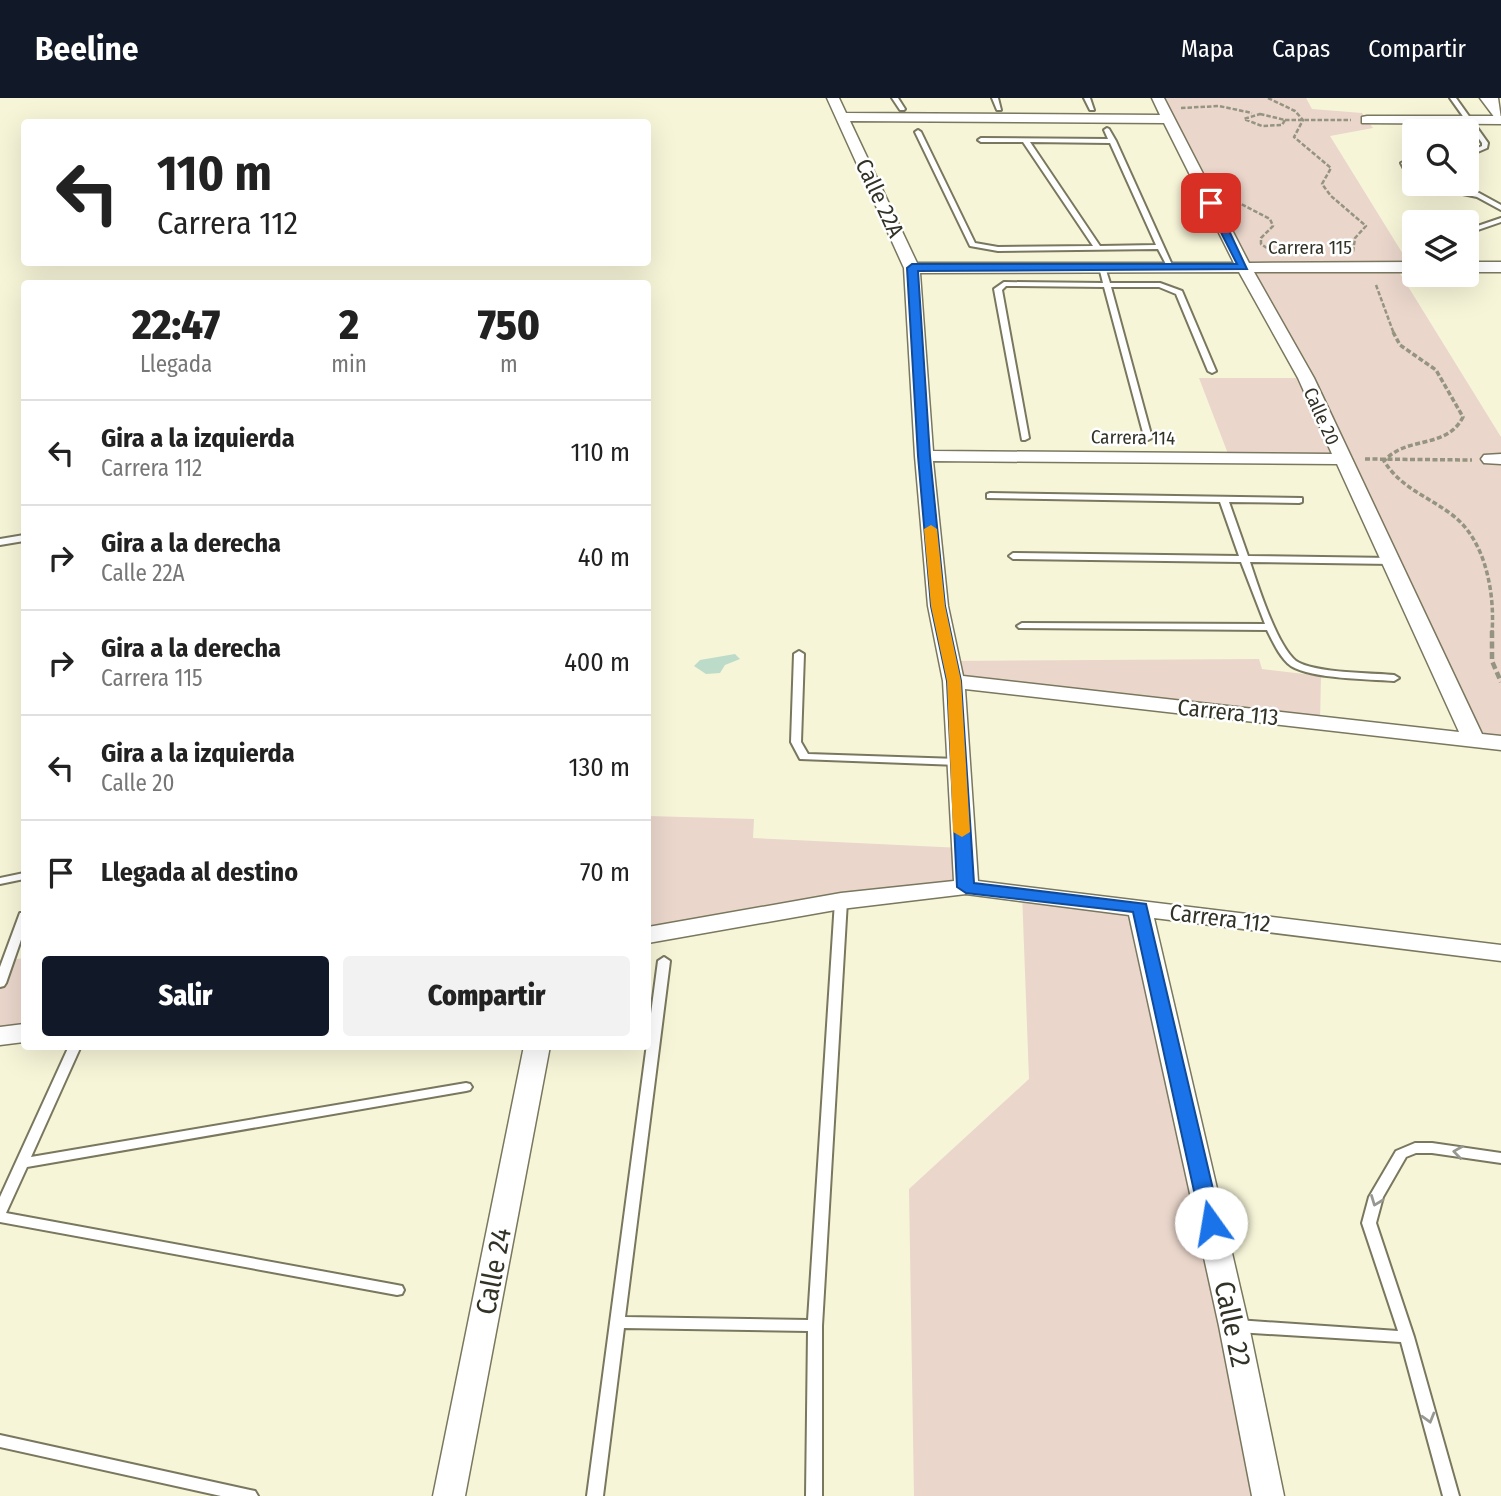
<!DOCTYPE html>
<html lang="es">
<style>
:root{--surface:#fff;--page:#f2f2f2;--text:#222;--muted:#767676;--line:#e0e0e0;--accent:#111827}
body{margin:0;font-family:"Fira Sans Condensed",sans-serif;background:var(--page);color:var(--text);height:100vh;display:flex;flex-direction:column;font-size:26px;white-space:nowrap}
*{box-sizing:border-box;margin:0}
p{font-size:23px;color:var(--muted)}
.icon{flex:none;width:38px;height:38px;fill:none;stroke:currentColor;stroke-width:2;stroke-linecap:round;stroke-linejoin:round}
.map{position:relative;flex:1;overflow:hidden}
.details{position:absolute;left:21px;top:182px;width:630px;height:770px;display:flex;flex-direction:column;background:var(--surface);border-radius:7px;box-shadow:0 7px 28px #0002}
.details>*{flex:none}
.guide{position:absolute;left:21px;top:21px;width:630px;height:147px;border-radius:7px;box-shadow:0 7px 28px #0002;background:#fff;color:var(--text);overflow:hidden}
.tools{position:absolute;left:1402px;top:21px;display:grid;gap:14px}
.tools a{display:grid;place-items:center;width:77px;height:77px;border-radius:7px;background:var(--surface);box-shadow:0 7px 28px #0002;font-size:35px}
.pin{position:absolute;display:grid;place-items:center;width:60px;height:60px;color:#fff;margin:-30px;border-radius:14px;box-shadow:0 4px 10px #0006}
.me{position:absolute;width:77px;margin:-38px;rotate:347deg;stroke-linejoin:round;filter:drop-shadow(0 0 5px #0008)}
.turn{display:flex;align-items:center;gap:24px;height:147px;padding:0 21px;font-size:32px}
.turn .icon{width:91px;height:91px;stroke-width:2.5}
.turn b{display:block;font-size:49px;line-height:60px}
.eta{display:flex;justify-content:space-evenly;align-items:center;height:119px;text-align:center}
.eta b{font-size:42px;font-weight:800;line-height:49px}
.cta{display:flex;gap:14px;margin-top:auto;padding:14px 21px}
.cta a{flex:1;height:80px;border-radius:7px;background:var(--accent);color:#fff;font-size:28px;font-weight:800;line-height:80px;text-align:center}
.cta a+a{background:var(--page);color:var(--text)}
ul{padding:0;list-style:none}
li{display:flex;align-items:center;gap:21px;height:105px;padding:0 21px;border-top:2px solid var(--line)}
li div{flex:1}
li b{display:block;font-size:26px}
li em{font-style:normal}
header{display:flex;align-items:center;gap:42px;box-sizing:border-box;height:98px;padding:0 35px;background:var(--accent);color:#fff}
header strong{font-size:33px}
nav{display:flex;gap:38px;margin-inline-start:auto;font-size:24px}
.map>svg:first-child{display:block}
.green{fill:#ead6cb}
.water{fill:#bcdbc9}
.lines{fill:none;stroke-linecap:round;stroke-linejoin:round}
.service-casing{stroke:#79775e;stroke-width:4}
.minor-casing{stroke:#79775e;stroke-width:3}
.secondary-casing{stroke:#79775e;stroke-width:3}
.path-far2{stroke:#949480;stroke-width:2.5;stroke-dasharray:4.5 2;stroke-linecap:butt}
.path-far1{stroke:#949480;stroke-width:3.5;stroke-dasharray:5 2.5;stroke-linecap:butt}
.path{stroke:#949480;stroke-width:4.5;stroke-dasharray:7 3.5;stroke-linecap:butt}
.service{fill:#fff;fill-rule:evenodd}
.minor{fill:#fff;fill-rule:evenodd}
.secondary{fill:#fff;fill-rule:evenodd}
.oneway{stroke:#989893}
.route{fill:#1a73e8;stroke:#114b97;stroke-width:2}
.slow{fill:#f59e0b}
.labels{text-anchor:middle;stroke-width:5;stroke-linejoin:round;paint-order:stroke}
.far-street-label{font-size:19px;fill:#323227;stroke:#fff}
.street-label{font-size:23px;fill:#323227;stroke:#fff}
.near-street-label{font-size:28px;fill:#323227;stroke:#fff}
</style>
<header>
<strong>Beeline</strong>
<nav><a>Mapa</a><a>Capas</a><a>Compartir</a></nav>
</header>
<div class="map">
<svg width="1501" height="1398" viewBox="0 0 1501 1398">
<rect width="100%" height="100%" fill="#f6f5d8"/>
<!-- green -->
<path class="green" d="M1158,0H1306L1312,11L1362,15L1373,30L1330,38L1411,169H1396L1501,339V645L1474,642L1342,362L1230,361L1199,280H1305Z
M1259,561L1262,571L1321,578L1320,624L954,583L949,563Z
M648,718L754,721L753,740L962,750L966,789L841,803L648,837Z
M1022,794L1140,810L1268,1398H914L909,1091L1029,981Z
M24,860V935L5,938L0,949V885L10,862Z"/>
<!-- water -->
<path class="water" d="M735,556L740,561L725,567L720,575L706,576L694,568L700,562Z"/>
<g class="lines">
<!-- service casing -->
<g class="service-casing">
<path id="service" d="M892,0H898L905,11L904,12H900Z
M992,0H998L1001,12H997Z
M1084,0H1090L1094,12H1090Z
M1450,0H1456L1488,45L1487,50L1466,59V55L1482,48V45Z
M1107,30L1109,31L1116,43L1173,169L1172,170H1168L1158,151L998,153L970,148L915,34L918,32L921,34L975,145L998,149L1093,148L1023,44H981L978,42L981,40L1108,41L1104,32ZM1030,44L1110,45L1156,147L1100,148Z
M1414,59V63L1408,66L1414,78V86L1411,84L1401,65Z
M1415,86H1427L1479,95L1501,107V112L1477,99Z
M1501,120V124L1466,136V132Z
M1102,167L1105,169L1110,185H1160L1182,193L1216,273L1212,275L1208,273L1176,196L1159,189H1111L1152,340L1148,342H1145L1104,189L1006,188L1002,192L1029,340L1025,342H1022L994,191L1004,184L1103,185L1099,169Z
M990,395L1302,400V404L1299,405L1229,404L1248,458L1392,460L1396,463L1392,466L1250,464C1258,488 1277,548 1296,563C1313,575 1372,575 1394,577L1399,580L1394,583C1369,581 1312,581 1291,568C1280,560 1273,544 1267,532L1019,530L1017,528L1022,525L1265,526L1241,464L1013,461L1009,458L1013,455L1239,458L1220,404L987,400V396Z
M24,437V443L0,447V441Z
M799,553L804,556L801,644L808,656L958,661L963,664L958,667L800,661L791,644L794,556Z
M24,775V781L0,786V780Z
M841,799L847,803L822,1228V1398H806L808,1233L624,1230L603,1398H587L658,863L664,859L670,863L625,1219L808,1222L835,803Z
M20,815H24V833L6,885L4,888L0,889V869Z
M69,948H81L31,1059L466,985L470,986L472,989L470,992L466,993L27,1069L6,1115L397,1187L402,1188L404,1192L402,1196L397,1197L0,1124V1099Z
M1415,1045H1432L1501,1055V1065L1432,1055H1416L1406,1059L1383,1099L1376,1125L1414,1239L1459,1398H1443L1401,1244L1237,1234L1232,1232L1230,1228L1232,1224L1237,1222L1398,1233L1362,1125L1369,1099L1396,1053Z
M0,1337L250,1392L255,1393L258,1398H221L0,1349Z"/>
</g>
<!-- minor casing -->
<g class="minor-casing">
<path id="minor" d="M827,0H839L846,15L1160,17L1152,0H1164L1249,165L1414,164V174H1254L1314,280L1482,636L1501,638V652L965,591L978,783L1501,847V863L1154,820L1249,1228L1284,1398H1252L1219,1228L1129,817L966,796L841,811L648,845V829L841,795L954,783L943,583L928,508L915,358L904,170ZM850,23L1164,25L1234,165H917ZM1239,174L1298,280L1332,356L933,353L920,175ZM933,363L1337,366L1459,634L963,578L948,508Z
M1367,18H1501V26L1362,25V19Z
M1466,164H1501V174H1466Z
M1501,356V366L1484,365L1481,361L1484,357Z
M24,926V944L0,947V929Z
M524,948H550L465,1398H433Z"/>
</g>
<!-- secondary casing -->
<g class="secondary-casing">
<path id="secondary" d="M1480,0H1498L1501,21L1495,20Z"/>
</g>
<!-- path-far2 -->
<path class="path-far2" d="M1268,0L1295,13L1303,22L1294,39L1331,70L1322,86L1331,98L1366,128L1355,140L1353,154
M1181,10L1219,8L1252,15
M1260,16L1285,22L1282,27L1262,28L1244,21Z
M1285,22H1351
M1221,86L1234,90L1239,105L1270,121L1273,128L1261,140V146L1270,152
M1376,187L1394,236"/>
<!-- path-far1 -->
<path class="path-far1" d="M1393,234L1400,247L1436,272L1463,319C1446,352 1407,337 1384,363C1401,390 1427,398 1451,416C1486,441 1495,496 1492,535
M1365,361L1472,362"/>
<!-- path -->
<path class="path" d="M1492,533V563L1501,584"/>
<!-- service -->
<use href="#service" class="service"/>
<!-- minor -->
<use href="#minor" class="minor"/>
<!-- secondary -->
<use href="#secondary" class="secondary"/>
</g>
<!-- one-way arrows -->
<defs><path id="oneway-chevron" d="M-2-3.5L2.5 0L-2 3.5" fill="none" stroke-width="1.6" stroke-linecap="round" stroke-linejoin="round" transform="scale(1.75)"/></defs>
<g class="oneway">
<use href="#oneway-chevron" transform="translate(1458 1054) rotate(-172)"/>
<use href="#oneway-chevron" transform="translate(1376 1103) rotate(111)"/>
<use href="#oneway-chevron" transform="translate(1429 1320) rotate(74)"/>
</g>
<!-- route -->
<path class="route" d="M1211,102L1216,105L1247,171L918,173L930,358L945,508L961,583L974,785L1146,806L1221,1125L1218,1130H1204L1201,1125L1133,814L966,795L957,789L947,583L931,508L918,358L907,170L912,166H1237L1206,105Z"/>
<!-- slow -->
<path class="slow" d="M931,427L937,431L945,508L961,583L970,734L962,739L953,734L947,583L931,508L924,431Z"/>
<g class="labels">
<!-- far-street labels -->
<g class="far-street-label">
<text x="1310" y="156">Carrera 115</text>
<text transform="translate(1322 318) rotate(66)" y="7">Calle 20</text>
<text transform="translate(1133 339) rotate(1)" y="7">Carrera 114</text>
</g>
<!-- street labels -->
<g class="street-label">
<text transform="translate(880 100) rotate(65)" y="8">Calle 22A</text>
<text transform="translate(1228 614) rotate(6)" y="8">Carrera 113</text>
<text transform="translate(1220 820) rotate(7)" y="8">Carrera 112</text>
</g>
<!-- near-street labels -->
<g class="near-street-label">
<text transform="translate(493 1173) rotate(-79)" y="10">Calle 24</text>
<text transform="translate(1233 1226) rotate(78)" y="10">Calle 22</text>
</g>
</g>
</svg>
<div class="tools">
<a><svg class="icon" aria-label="search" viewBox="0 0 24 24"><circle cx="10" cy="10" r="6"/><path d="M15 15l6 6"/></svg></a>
<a><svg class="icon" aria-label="layers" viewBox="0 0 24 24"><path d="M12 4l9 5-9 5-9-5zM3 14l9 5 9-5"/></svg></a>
</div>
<div class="pin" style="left:1211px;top:105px;background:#d93025"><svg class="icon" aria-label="arrive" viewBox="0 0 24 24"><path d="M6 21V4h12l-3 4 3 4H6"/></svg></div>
<svg class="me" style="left:1211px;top:1125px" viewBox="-20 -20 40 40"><circle r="19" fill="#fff"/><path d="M0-13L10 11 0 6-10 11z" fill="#1a73e8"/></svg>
<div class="guide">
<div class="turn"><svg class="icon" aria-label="left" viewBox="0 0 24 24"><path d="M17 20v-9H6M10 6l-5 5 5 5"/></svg><div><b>110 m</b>Carrera 112</div></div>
</div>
<section class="details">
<div class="eta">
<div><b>22:47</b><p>Llegada</p></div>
<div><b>2</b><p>min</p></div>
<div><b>750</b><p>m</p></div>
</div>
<ul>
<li><svg class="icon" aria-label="left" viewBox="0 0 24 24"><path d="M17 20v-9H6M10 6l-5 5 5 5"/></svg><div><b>Gira a la izquierda</b><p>Carrera 112</p></div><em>110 m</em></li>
<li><svg class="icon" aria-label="right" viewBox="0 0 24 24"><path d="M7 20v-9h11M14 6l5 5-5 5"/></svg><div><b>Gira a la derecha</b><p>Calle 22A</p></div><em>40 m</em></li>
<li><svg class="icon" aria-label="right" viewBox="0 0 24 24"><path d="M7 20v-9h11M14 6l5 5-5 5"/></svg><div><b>Gira a la derecha</b><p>Carrera 115</p></div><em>400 m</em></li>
<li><svg class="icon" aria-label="left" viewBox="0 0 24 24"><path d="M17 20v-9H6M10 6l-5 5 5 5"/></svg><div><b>Gira a la izquierda</b><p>Calle 20</p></div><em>130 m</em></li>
<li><svg class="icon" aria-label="arrive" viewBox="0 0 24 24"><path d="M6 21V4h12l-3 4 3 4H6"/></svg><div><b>Llegada al destino</b></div><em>70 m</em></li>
</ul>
<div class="cta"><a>Salir</a><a>Compartir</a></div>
</section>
</div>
